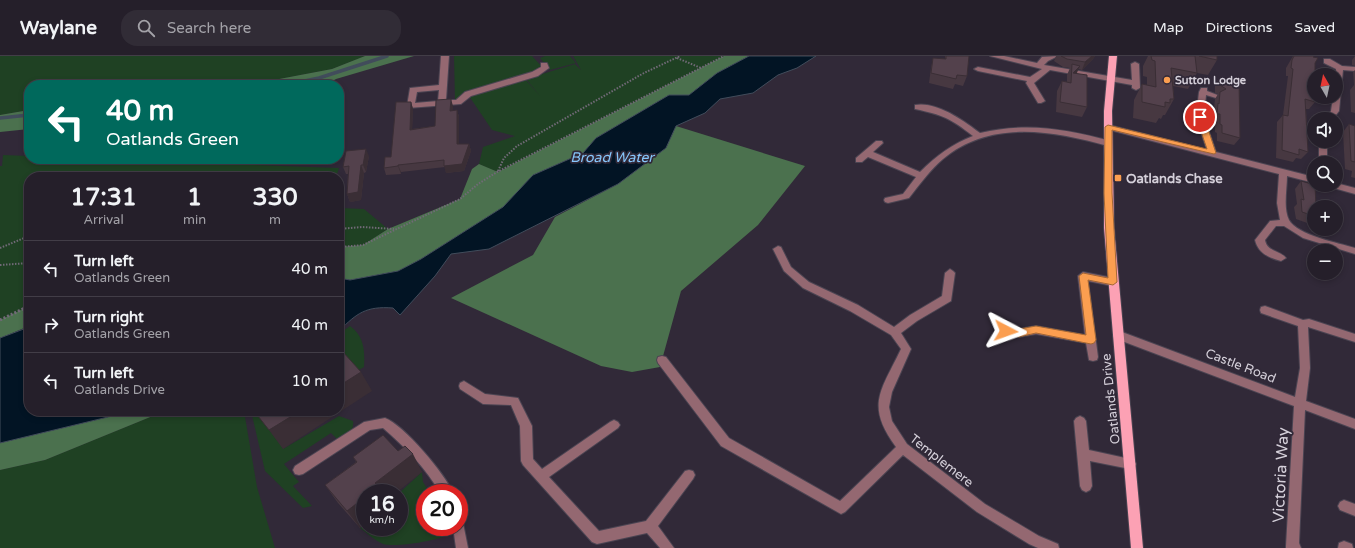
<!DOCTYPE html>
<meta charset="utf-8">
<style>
:root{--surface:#251f2a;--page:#312c36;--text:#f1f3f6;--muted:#a3a2a8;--line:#423d47}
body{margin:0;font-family:"Varela Round",sans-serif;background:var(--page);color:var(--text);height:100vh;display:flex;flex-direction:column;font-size:15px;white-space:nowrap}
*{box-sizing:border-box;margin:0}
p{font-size:13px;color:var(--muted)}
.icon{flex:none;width:22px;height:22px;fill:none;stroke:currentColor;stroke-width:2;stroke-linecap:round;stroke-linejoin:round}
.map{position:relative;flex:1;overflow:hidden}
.sheet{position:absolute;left:24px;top:116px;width:320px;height:244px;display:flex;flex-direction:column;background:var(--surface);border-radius:16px;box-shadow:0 2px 6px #0003,0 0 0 1px var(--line)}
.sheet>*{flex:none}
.hud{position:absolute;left:24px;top:24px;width:320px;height:84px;border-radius:16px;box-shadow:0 2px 6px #0003,0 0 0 1px var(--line);background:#00695c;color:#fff;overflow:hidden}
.needle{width:26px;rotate:351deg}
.buttons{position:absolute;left:1307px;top:12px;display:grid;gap:8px}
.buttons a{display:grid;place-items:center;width:36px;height:36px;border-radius:50%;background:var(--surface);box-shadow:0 2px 6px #0003,0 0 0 1px var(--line);font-size:20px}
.speed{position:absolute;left:356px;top:428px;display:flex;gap:8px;font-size:20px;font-weight:700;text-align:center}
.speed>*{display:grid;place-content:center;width:52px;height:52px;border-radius:50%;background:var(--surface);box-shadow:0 2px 6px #0003,0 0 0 1px var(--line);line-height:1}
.speed small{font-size:10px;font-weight:400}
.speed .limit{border:6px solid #d22;background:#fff;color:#111}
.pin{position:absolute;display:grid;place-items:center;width:34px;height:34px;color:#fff;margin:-17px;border:2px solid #fff;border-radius:50%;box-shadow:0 1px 4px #0007}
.me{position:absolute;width:44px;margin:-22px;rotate:94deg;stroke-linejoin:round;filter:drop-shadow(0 0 3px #0008)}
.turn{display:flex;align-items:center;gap:14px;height:84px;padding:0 16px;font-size:18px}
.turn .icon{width:52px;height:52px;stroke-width:2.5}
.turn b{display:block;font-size:28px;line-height:34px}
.eta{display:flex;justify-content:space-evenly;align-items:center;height:68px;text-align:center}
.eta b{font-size:24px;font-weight:700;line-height:28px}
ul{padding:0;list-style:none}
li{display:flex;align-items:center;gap:12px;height:56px;padding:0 16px;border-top:1px solid var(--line)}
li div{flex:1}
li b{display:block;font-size:15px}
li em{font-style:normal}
header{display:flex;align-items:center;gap:24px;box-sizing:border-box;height:56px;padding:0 20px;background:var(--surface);border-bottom:1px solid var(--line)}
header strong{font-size:19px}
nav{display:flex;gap:22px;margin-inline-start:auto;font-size:14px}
.search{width:280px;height:36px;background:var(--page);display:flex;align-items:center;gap:10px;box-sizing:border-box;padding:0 14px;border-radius:16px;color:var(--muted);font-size:15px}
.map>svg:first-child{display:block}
.green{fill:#1f4123}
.forest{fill:#4b714e}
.water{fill:#021424;stroke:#414c5b}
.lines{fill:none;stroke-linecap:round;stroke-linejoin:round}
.stream{stroke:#414c5b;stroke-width:3.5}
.minor-casing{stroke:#4b4452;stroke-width:2}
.major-casing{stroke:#4b4452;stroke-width:2}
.path-far1{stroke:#716a77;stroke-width:2;stroke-dasharray:1.5 1.5;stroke-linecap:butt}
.path{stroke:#716a77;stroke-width:3;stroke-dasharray:2 2;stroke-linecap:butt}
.minor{fill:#946871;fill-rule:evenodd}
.major{fill:#fca1b4;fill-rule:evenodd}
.wall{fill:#473841}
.shaded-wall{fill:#3a2e35}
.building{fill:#53414c;stroke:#3a2e35}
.route{fill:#fb9e50;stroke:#a36734}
.poi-dot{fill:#fb9e50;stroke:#312938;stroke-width:1.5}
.labels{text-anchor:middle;stroke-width:3.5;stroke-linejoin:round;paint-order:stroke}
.far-poi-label{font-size:11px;font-weight:bold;fill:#d5d0da;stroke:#312938;text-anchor:start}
.poi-label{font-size:13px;font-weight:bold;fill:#d5d0da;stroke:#312938;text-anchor:start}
.street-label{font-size:13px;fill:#d5d0da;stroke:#312938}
.water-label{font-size:14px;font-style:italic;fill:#87c7fc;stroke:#312938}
.near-street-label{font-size:16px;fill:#d5d0da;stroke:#312938}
</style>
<header>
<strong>Waylane</strong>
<div class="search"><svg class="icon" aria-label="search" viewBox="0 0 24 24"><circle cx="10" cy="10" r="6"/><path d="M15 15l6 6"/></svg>Search here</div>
<nav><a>Map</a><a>Directions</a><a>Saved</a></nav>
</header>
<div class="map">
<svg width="1355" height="492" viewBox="0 0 1355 492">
<rect width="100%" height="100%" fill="#312938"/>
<!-- green -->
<path class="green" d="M0,0H365L332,13L247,29H29V54L0,59Z
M454,0H532L545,14L455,45Z
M545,0H570L576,7L550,14L540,2Z
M573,0H724L497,116L479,108L483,91L515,80L492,74L469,40L525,23L540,40L526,23L575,8L581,14Z
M3,99L29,100V103H94L339,112L336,121H29V250L0,264V110H2Z
M339,152L364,153L388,173L363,189L339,191Z
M350,270C364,280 365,294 364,311L339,325V278Z
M165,355H244L257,431L275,492H0V414L45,404Z
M251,355H290L283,393L339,360L353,365C355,376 345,380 337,383L331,377L284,408L299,426L293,430L312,450L303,452L265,415Z
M422,416L423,426L430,437H425V471H455V476C443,484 396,492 383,488C374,484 367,477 360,472L365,467V471H399V437Z"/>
<!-- forest -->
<path class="forest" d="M365,0H414L336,23L325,29H247L332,13Z
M724,0H749L717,17L689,39H669L596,82L583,97L533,119L503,151L421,203L398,215L350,224L339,222V191L363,189L388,173L460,143L472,113L479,108L498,116Z
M29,54V73L0,76V59Z
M676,70L805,110L758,169L681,235L660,311L632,316L601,310L451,242L533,199L555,161L618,128L666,92Z
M29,250V270L0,282V264Z
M133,355H165L45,404L0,414V387Z"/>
<!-- water -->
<path class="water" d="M749,0H816L797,12L778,19L753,37L720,43L705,57L676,70L666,92L618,128L489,193L451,198L435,220L400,259L393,252C366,250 357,257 339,275V222L350,224L398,215L421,203L503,151L533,119L583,97L596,82L669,39H689L717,17Z
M29,271V355H133L0,387V282Z"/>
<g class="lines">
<!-- stream -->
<path class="stream" d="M285,29L319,22L387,0
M0,62L29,59"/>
<!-- minor casing -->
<g class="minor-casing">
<path id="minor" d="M441,0H449L446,44H456L465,36L532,16L541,11V7H547L549,12L538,20L471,40L461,48L408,52L407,50L410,32L439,29ZM439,34L438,45L415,47L417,36Z
M990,0H1004L1037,7L1042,1L1058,0L1048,5L1044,9L1132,24L1131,8L1135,6L1139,8L1140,32L1136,34L1132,32V29L1050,14L1034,27L1045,45L1041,47H1038L1026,27L1027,25L978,15L974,13L978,11L1030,21L1042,13Z
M1324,3H1330L1342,10L1355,11V15L1343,14L1339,55L1333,63H1325L1331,55L1333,41H1336V13L1324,7Z
M1201,32H1207V35L1220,40L1216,42L1206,39L1204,61L1216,96L1314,121V127L1287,120C1287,133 1283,152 1289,164C1297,179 1339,187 1355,192V198L1303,182L1284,170H1276L1265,184C1267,196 1280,194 1286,202L1281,205C1269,202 1258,197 1255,184L1270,165L1280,164L1277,147L1279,118L1106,73L1105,71L1109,69L1207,94L1196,61L1199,36Z
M915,49C937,45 964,65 980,77C1027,66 1065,73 1111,85L1112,87L1108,90C1053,75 991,63 943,103C930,114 920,128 909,142L888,147L885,146L884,144L885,142L903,138L916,121L868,101L862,106H856V102L876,85H882L883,87L873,96L920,116C936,100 952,88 973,80C950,62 943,59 915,53Z
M1319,85H1327V107H1319Z
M1336,127L1355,132V138L1330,131L1329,129H1336Z
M778,190L781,191L791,211L809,226L858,249L894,271L910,259L942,240L945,217L950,213L953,215L955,217L951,245L917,265L901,277L911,293L892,336L889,351L892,365L907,388L985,448L1039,480L1058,488L1059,492H1038L1029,488L977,456L903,399L845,456L841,458L721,390L658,307L657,304L658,301L662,300L666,301L729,382L840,445L896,391C865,349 881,335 901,293L891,279L850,255L803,232L784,215L773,193Z
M1083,216L1113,222L1118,226L1113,230L1088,225L1098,301L1097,304L1093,305L1089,304L1086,287L1036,278L1019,281L1002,278L1001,275L1002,272L1006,271L1019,273L1036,270L1085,279L1078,220Z
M1265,250L1303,264L1309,263L1355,278V286L1308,271L1310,312L1306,345L1355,363V373L1305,354L1299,487L1301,492H1286V490L1294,350L1114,282L1113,279L1114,276H1122L1295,341L1300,312L1298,270L1261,257L1260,254L1261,251Z
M464,325L485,338L518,342L532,370L533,403L542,413L610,366L614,364L618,366L620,369L618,372L549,421L599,475L646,465L685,415L689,414L693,415L695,419L693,423L658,470L674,492H660L647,477L597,488L592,486L523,409L521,405L520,370L511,349L483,348L460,333L459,330L460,327Z
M1080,360L1084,362L1086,365L1089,394L1130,403L1134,404L1136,408L1134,412L1130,413L1090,405L1092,430L1090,434L1086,436L1082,434L1080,430L1074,365L1076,362Z
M385,362C404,369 445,418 453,437H440C426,412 405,391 383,372L370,374L303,418L299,419L295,418L293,414L295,410L364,366Z
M1344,444L1355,448V460L1340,454L1338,450L1340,446Z
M459,465L463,467L468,492H456L453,471H459Z
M1344,485L1352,488L1353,492H1338L1339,487Z"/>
</g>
<!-- major casing -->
<g class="major-casing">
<path id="major" d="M1109,0H1117L1112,55L1114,172L1143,492H1131L1104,172V55Z"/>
</g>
<!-- path-far1 -->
<path class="path-far1" d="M677,2L701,12
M498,115L504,102L517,90L644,17L680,0
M339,173L362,171L394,173
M339,191L363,189L460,143L478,128L497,116L724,0
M0,192L29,180
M0,209L29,207"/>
<!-- path -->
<path class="path" d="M0,264L29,250"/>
<!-- minor -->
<use href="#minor" class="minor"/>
<!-- major -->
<use href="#major" class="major"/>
</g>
<!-- wall -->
<path class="wall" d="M945,0H969L967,20L963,30L955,28L953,33L929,27L931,12L933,2L945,3Z
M1056,0H1095L1093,3L1082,14L1078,13L1077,17L1087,51L1082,61L1056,56L1057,35L1062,25L1067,26V19L1070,12L1063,11L1054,5Z
M1148,0H1217V4L1208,19L1197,17L1188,33L1173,30L1174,43L1165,59H1163L1161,63L1159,62L1156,67L1133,62L1134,44L1142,28L1147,29V21L1143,20V10Z
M1293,0H1314L1313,1L1315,7V46L1309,53H1306L1308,96L1301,103L1296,102L1293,106L1276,102L1277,66L1283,59L1288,20H1286V12Z
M1355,0V10L1352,9V4Z
M1355,14V57L1351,56L1350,34L1354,29L1353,16Z
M1220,21L1239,25L1240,82L1234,89L1217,85V77L1215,76V66L1212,65L1213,55L1214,52L1215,43L1218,38L1215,37V28Z
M411,46L413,53L412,73L435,70L453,50L452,55L457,54L459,61V88H469L471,95L464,115L446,117L445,111L401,116V118L386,119L384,112L391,101Z
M1349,68L1355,70V122L1351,121L1352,115L1345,113L1343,76Z
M369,100L366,116L364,117L361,144L350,146L347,138L348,118H346L343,111Z
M1301,125L1314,151V163L1310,168L1296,163L1294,151L1297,148L1295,133Z
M398,395L422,416L365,437L360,472L338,447L325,429L356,406L353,401Z"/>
<!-- shaded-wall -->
<path class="shaded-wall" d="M1092,0H1095L1093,3L1082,14L1085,6Z
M1080,10L1075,20L1073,17Z
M451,43L453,50L452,62L450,55Z
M411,46L413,53L412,81L410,74Z
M457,54L459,61V95L457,88Z
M469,88L471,95L464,115L446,117L444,110Z
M366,93L369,100L366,116L363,109Z
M361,109L364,117L361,144L350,146L347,138Z
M398,109L401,116V118L398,110Z
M361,316L372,335L283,393L269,374L300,355H339V330Z
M413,398L422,416L396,437H370L375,427Z
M365,441V467L360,472L347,455Z"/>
<!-- building -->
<path class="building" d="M946,0H969L967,20L957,19L956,23L931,17L933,2L946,3Z
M1061,0H1092L1085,6L1067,3Z
M1151,0H1195L1197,17L1171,12L1174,43H1170V47L1165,46V51L1142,46V28L1156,31L1155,5L1152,4Z
M1199,0H1217V4Z
M1294,0H1314L1313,1L1318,2L1315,7V19H1314L1315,46L1305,43L1308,96L1299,93V99L1282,94L1283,59L1288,60L1293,13L1291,12L1292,4Z
M1072,8L1080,10L1073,17L1087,19V51L1060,46L1062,25L1071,27Z
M1220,21L1239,25L1240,82L1222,77V69L1220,68V58H1217L1218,47L1219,48L1220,36L1226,33L1220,29Z
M451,43L450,55L457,54V88H469L462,108L444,110V104L398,109V110L384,112L385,101H391L396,46H411L410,74L435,70L436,44Z
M1349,68L1355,70V106L1351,105Z
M366,93L363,109H361L358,136L347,138L349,110L343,111L346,95Z
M1301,125L1315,129L1316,151H1314V160L1302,156L1301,143L1304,144Z
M343,296L361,316L339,330V299Z
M254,355H300L269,374Z
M383,379L398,395L405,390L413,398L375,427L379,431L371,437H365V441L347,455L325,429L357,406L353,401Z"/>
<!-- route -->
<path class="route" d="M1197,59L1204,61L1216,97L1214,98L1112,74V137L1117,226L1113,229L1088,224L1096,284L1094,287L1091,288L1036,277L1019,281L1002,277V272L1019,273L1036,270L1086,279L1079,220L1083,217L1108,222L1104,137L1105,71L1108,69L1207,93L1196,61Z"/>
<!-- markers -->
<g class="poi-dot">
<circle cx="1167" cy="24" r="4"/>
<rect x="1114" y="118" width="8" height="8" rx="2"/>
</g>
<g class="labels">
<!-- far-poi labels -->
<g class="far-poi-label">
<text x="1175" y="28">Sutton Lodge</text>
</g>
<!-- poi labels -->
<g class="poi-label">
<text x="1126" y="127">Oatlands Chase</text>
</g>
<!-- street labels -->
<g class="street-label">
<text transform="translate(1241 309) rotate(21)" y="5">Castle Road</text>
<text transform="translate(1110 343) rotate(-96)" y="5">Oatlands Drive</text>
<text transform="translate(942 404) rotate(38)" y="5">Templemere</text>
</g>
<!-- water labels -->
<g class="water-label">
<text x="612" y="106">Broad Water</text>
</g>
<!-- near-street labels -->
<g class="near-street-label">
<text transform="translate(1280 419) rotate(-87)" y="6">Victoria Way</text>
</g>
</g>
</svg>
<div class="buttons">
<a><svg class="needle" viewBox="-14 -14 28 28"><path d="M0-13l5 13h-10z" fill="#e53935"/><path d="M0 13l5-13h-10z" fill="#a3a2a8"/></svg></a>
<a><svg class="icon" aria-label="sound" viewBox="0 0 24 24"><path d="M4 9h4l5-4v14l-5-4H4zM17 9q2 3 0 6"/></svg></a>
<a><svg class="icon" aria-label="search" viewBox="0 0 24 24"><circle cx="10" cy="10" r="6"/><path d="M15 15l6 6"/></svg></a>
<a>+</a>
<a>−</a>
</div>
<div class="speed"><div>16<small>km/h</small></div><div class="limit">20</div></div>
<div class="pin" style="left:1200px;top:61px;background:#d93025"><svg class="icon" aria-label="arrive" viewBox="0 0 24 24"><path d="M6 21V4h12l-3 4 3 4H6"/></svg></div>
<svg class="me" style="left:1006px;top:275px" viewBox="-20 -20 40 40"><path d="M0-17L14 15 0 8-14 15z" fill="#fb9e50" stroke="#fff" stroke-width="4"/></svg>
<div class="hud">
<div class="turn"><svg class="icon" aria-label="left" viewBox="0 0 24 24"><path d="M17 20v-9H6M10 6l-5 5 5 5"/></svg><div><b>40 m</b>Oatlands Green</div></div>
</div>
<section class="sheet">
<div class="eta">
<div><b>17:31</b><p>Arrival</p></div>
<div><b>1</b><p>min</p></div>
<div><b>330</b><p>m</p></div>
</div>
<ul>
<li><svg class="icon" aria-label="left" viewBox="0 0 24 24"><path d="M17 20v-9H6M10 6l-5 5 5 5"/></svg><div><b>Turn left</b><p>Oatlands Green</p></div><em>40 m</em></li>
<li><svg class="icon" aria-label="right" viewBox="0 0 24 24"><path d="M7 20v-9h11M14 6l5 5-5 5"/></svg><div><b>Turn right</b><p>Oatlands Green</p></div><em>40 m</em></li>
<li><svg class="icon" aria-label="left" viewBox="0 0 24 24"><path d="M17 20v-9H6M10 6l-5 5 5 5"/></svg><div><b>Turn left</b><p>Oatlands Drive</p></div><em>10 m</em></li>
</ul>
</section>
</div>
